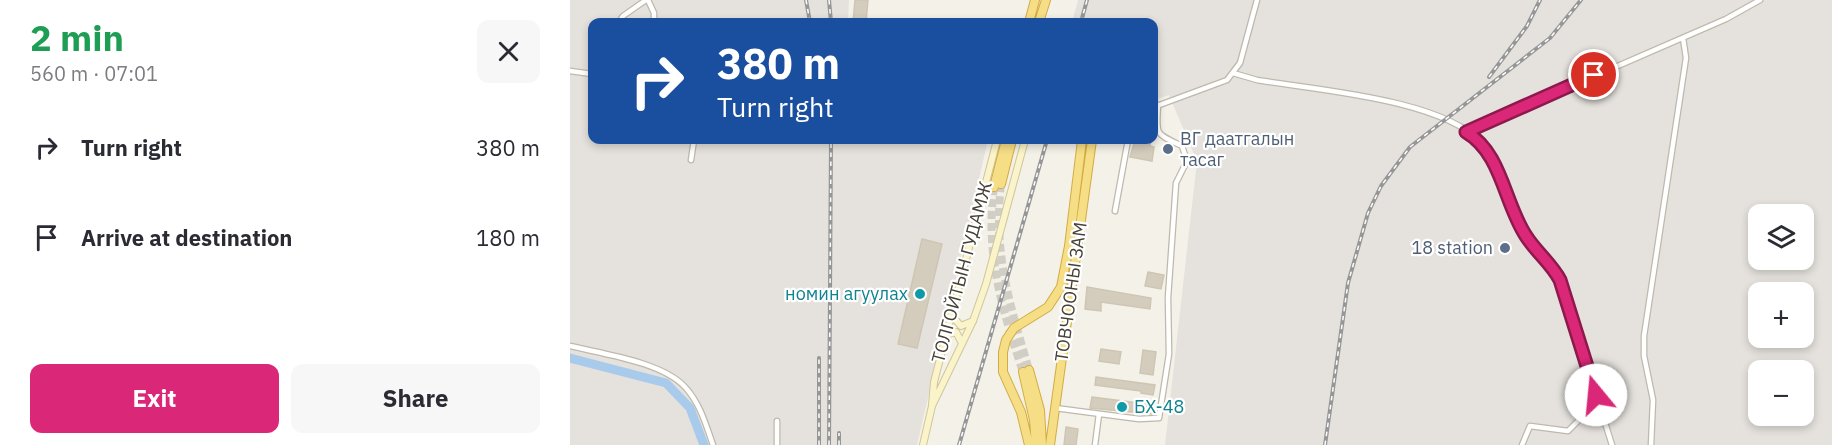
<!DOCTYPE html>
<meta charset="utf-8">
<style>
:root{--surface:#fff;--page:#f7f7f7;--text:#2b2b33;--muted:#7c7c81;--accent:#db2777}
body{margin:0;font-family:"IBM Plex Sans",sans-serif;background:var(--page);color:var(--text);height:100vh;display:flex;flex-direction:column;font-size:22px;white-space:nowrap}
*{box-sizing:border-box;margin:0}
p{font-size:20px;color:var(--muted)}
.icon{flex:none;width:33px;height:33px;fill:none;stroke:currentColor;stroke-width:2;stroke-linecap:round;stroke-linejoin:round}
.map{position:relative;flex:1;overflow:hidden}
.panel{display:flex;flex-direction:column;background:var(--surface);width:570px}
.panel>*{flex:none}
.guide{position:absolute;left:18px;top:18px;width:570px;height:126px;border-radius:12px;box-shadow:0 3px 9px #0003;background:#1a4fa0;color:#fff;overflow:hidden}
.tools{position:absolute;left:1178px;top:204px;display:grid;gap:12px}
.tools a{display:grid;place-items:center;width:66px;height:66px;border-radius:12px;background:var(--surface);box-shadow:0 3px 9px #0003;font-size:30px}
.pin{position:absolute;display:grid;place-items:center;width:51px;height:51px;color:#fff;margin:-26px;border:3px solid #fff;border-radius:50%;box-shadow:0 2px 6px #0007}
.me{position:absolute;width:66px;margin:-33px;rotate:343deg;stroke-linejoin:round;filter:drop-shadow(0 0 4px #0008)}
.turn{display:flex;align-items:center;gap:21px;height:126px;padding:0 30px;font-size:27px}
.turn .icon{width:78px;height:78px;stroke-width:2.5}
.turn b{display:block;font-size:42px;line-height:51px}
.round{display:grid;place-items:center;flex:none;width:63px;height:63px;border-radius:12px;background:var(--page)}
.head{display:flex;align-items:center;justify-content:space-between;height:102px;padding:0 30px}
h1{font-size:36px;font-weight:700;line-height:45px;color:#1e9e55}
.action{display:flex;gap:12px;margin-top:auto;padding:12px 30px}
.action a{flex:1;height:69px;border-radius:12px;background:var(--accent);color:#fff;font-size:24px;font-weight:700;line-height:69px;text-align:center}
.action a+a{background:var(--page);color:var(--text)}
ul{padding:0;list-style:none}
li{display:flex;align-items:center;gap:18px;height:90px;padding:0 30px}
li div{flex:1}
li b{display:block;font-size:22px}
li em{font-style:normal}
main{display:flex;flex:1;min-height:0}
.map>svg:first-child{display:block}
.industrial{fill:#e5e2dd;fill-rule:evenodd}
.lines{fill:none;stroke-linecap:round;stroke-linejoin:round}
.river{stroke:#a8caeb;stroke-width:9}
.building{fill:#d4cdbe;stroke:#cec6b2;stroke-width:1.5}
.trunk-tunnel{stroke:#d0cec5;stroke-width:8;stroke-dasharray:8 4;stroke-linecap:butt}
.minor-casing{stroke:#beb9ab;stroke-width:7}
.secondary-casing{stroke:#cfc69a;stroke-width:8}
.trunk-casing{stroke:#d3ab42;stroke-width:10}
.minor{stroke:#fff;stroke-width:4.5}
.secondary{stroke:#fbf4ca;stroke-width:6}
.trunk{stroke:#f6de87;stroke-width:8}
.rail-casing{stroke:#969696;stroke-width:4}
.rail{stroke:#fff;stroke-width:1.5;stroke-dasharray:4.5;stroke-linecap:butt}
.route-casing{stroke:#8e194d;stroke-width:15}
.route{stroke:#db2777;stroke-width:10}
.service-dot{fill:#5c6f8a;stroke:#fff;stroke-width:2}
.culture-dot{fill:#0f9aa8;stroke:#fff;stroke-width:2}
.labels{text-anchor:middle;stroke-width:4.5;stroke-linejoin:round;paint-order:stroke}
.service-label{font-size:18px;fill:#4e5e75;stroke:#fff;text-anchor:start}
.street-label{font-size:18px;fill:#464137;stroke:#fff}
.culture-label{font-size:18px;fill:#0d838f;stroke:#fff;text-anchor:end}
</style>
<main>
<section class="panel">
<div class="head"><div><h1>2 min</h1><p>560 m · 07:01</p></div><a class="round"><svg class="icon" aria-label="close" viewBox="0 0 24 24"><path d="M6 6l12 12M18 6L6 18"/></svg></a></div>
<ul>
<li><svg class="icon" aria-label="right" viewBox="0 0 24 24"><path d="M7 20v-9h11M14 6l5 5-5 5"/></svg><div><b>Turn right</b></div><em>380 m</em></li>
<li><svg class="icon" aria-label="arrive" viewBox="0 0 24 24"><path d="M6 21V4h12l-3 4 3 4H6"/></svg><div><b>Arrive at destination</b></div><em>180 m</em></li>
</ul>
<div class="action"><a>Exit</a><a>Share</a></div>
</section>
<div class="map">
<svg width="1262" height="445" viewBox="0 0 1262 445">
<rect width="100%" height="100%" fill="#f3f1e8"/>
<!-- industrial -->
<path class="industrial" d="M0,0H279L278,22H22V140H418L347,445H0Z
M508,0H1262V445H595L627,161L599,95L584,100V22H502ZM1188,214H1233V260H1188ZM1188,292H1233V338H1188ZM1188,370H1233V416H1188Z"/>
<g class="lines">
<!-- river -->
<path class="river" d="M0,358L96,383L120,408L134,445"/>
</g>
<!-- building -->
<path class="building" d="M285,0H298L296,22H283Z
M565,140H581L580,146L584,147L582,161L560,157Z
M352,239L372,244L347,348L328,344Z
M578,272L594,275L591,289L575,286Z
M517,287L581,298L580,309L531,302V311L515,309Z
M531,349L551,352L549,364L529,361Z
M573,350L586,352L583,375L570,373Z
M526,377L585,385L583,395L571,393V391L525,385Z
M522,397L584,405L582,414L520,408Z
M496,427L508,429L506,445H494Z"/>
<g class="lines">
<!-- trunk-tunnel -->
<path class="trunk-tunnel" d="M431,184C423,255 440,304 459,370
M424,187C415,255 432,309 453,372"/>
<!-- minor casing -->
<g class="minor-casing">
<path id="minor" d="M78,0L84,13V22
M49,22L53,16L76,0
M0,71L22,74
M663,73L687,80C746,90 872,99 912,143C931,163 934,198 947,222C959,243 978,259 990,280L1042,445
M584,107L657,80L670,63L687,0
M896,132L1156,19L1190,0
M121,160L124,140
M545,211L558,140
M0,346C33,354 92,362 115,387C130,403 136,425 143,445
M485,408L569,419L589,418L599,354L598,298L606,183L617,161L612,146C585,133 586,136 588,105
M207,421V445
M525,445L529,414
M952,445L960,426L998,431L1009,420L1025,395
M1081,445L1083,400L1074,356V336L1116,58L1113,38"/>
</g>
<!-- secondary casing -->
<g class="secondary-casing">
<path id="secondary" d="M381,315L391,326L403,321
M375,335L386,332L392,343
M362,405L364,382L427,140
M353,445L362,406L403,321L416,284L455,140"/>
</g>
<!-- trunk casing -->
<g class="trunk-casing">
<path id="trunk" d="M459,22L465,0
M469,22L476,0
M431,184L442,140
M424,187L436,140
M459,370L470,410L472,445
M453,372L464,420L466,445
M459,445L451,412L433,372V352L436,340L444,328L478,307L491,287L499,246L512,140
M480,445L522,140"/>
</g>
<!-- minor -->
<use href="#minor" class="minor"/>
<!-- secondary -->
<use href="#secondary" class="secondary"/>
<!-- trunk -->
<use href="#trunk" class="trunk"/>
<!-- rail casing -->
<g class="rail-casing">
<path id="rail" d="M236,0L240,22
M259,0L261,22
M511,22L517,0
M919,77L957,26L970,0
M249,445V358
M259,445L261,140
M269,445V433
M389,445L477,140
M755,445L778,283L798,213L811,186L840,147L980,38L1011,0"/>
</g>
<!-- rail -->
<use href="#rail" class="rail"/>
</g>
<g class="lines">
<!-- route casing -->
<g class="route-casing">
<path id="route" d="M1024,75L896,132C932,153 934,203 956,236C966,252 981,263 990,280L1026,395"/>
</g>
<!-- route -->
<use href="#route" class="route"/>
</g>
<!-- markers -->
<g class="service-dot">
<circle cx="598" cy="149" r="6"/>
<circle cx="935" cy="248" r="6"/>
</g>
<g class="culture-dot">
<circle cx="350" cy="294" r="6"/>
<circle cx="552" cy="407" r="6"/>
</g>
<g class="labels">
<!-- service labels -->
<g class="service-label">
<text x="610" y="145">ВГ даатгалын<tspan x="610" dy="21">тасаг</tspan></text>
<text x="923" y="254" text-anchor="end">18 station</text>
</g>
<!-- street labels -->
<g class="street-label">
<text transform="translate(392 272) rotate(-75)" y="6">ТОЛГОЙТЫН ГУДАМЖ</text>
<text transform="translate(501 292) rotate(-82)" y="6">ТОВЧООНЫ ЗАМ</text>
</g>
<!-- culture labels -->
<g class="culture-label">
<text x="338" y="300">номин агуулах</text>
<text x="564" y="413" text-anchor="start">БХ-48</text>
</g>
</g>
</svg>
<div class="tools">
<a><svg class="icon" aria-label="layers" viewBox="0 0 24 24"><path d="M12 4l9 5-9 5-9-5zM3 14l9 5 9-5"/></svg></a>
<a>+</a>
<a>−</a>
</div>
<div class="pin" style="left:1024px;top:75px;background:#d93025"><svg class="icon" aria-label="arrive" viewBox="0 0 24 24"><path d="M6 21V4h12l-3 4 3 4H6"/></svg></div>
<svg class="me" style="left:1026px;top:395px" viewBox="-20 -20 40 40"><circle r="19" fill="#fff"/><path d="M0-13L10 11 0 6-10 11z" fill="#db2777"/></svg>
<div class="guide">
<div class="turn"><svg class="icon" aria-label="right" viewBox="0 0 24 24"><path d="M7 20v-9h11M14 6l5 5-5 5"/></svg><div><b>380 m</b>Turn right</div></div>
</div>
</div>
</main>
